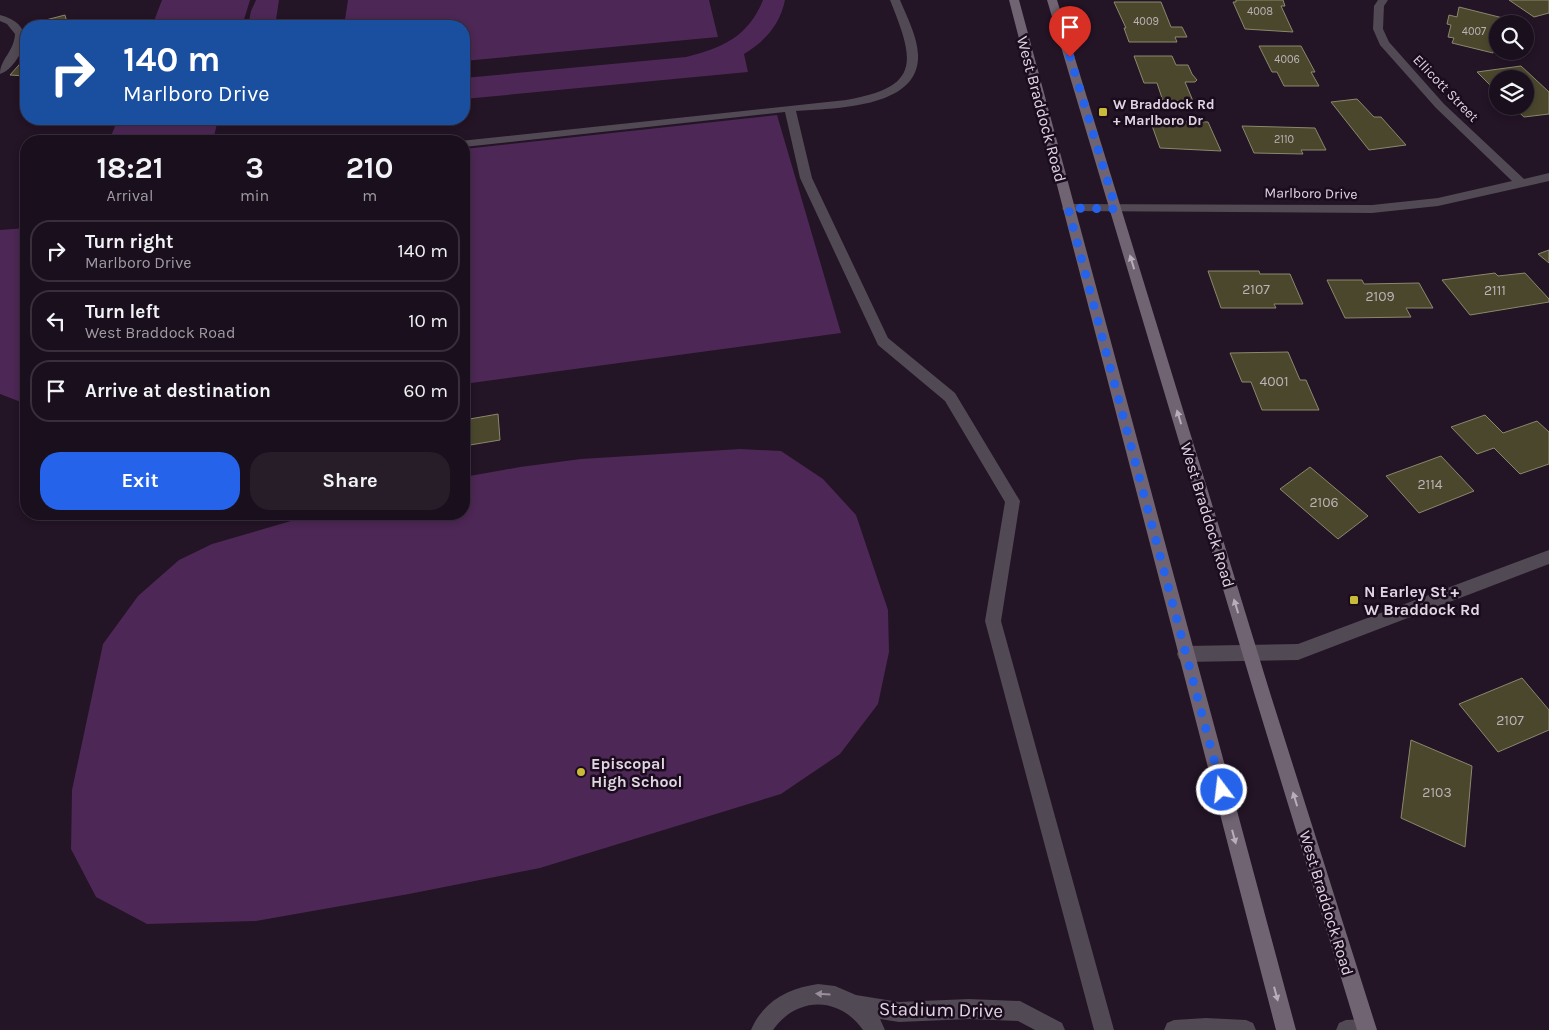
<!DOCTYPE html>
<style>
:root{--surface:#1a0f1c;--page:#271d29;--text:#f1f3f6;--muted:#9f9ca3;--line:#382f3b;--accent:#2563eb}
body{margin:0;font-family:Karla,sans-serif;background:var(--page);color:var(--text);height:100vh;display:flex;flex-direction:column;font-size:19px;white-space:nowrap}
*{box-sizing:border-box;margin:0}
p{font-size:16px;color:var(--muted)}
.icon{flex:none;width:28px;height:28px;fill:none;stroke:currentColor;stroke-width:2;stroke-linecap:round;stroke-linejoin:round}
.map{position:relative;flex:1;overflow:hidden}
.sheet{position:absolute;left:20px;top:135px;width:450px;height:385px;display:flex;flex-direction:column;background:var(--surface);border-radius:20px;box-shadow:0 2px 8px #0003,0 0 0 1px var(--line)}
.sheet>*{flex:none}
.banner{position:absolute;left:20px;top:20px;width:450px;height:105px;border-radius:20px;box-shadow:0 2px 8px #0003,0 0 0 1px var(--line);background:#1a4fa0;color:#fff;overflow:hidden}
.tools{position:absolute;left:1489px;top:15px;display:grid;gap:10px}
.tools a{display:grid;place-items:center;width:45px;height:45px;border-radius:50%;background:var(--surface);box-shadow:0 2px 8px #0003,0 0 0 1px var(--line);font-size:25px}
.pin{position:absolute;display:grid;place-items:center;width:42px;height:42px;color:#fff;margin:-51px -21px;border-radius:50% 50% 50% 0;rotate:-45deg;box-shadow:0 0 5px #0007}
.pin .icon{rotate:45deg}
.me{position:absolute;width:55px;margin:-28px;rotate:345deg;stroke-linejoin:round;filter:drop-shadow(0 0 4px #0008)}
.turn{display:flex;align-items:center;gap:18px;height:105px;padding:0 20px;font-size:22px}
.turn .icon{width:65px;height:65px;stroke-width:2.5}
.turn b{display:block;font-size:35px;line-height:42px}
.eta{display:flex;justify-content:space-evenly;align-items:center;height:85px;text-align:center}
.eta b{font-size:30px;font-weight:700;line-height:35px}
.action{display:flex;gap:10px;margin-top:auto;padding:10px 20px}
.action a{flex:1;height:58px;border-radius:20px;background:var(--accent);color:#fff;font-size:20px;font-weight:700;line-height:58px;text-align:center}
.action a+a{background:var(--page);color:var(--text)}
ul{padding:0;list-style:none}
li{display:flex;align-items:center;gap:15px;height:62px;margin:0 10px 8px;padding:0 10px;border:2px solid var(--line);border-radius:20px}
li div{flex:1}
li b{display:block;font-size:19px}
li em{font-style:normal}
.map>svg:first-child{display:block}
.green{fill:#4d2755}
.building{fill:#4a472d;stroke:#8b886b}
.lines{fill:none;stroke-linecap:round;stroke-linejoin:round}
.service{fill:#514953;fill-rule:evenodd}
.minor{fill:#514953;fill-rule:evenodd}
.tertiary{fill:#514953;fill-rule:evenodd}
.secondary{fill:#706372;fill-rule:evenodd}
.oneway{fill:#b9adbb}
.oneway2{fill:#988f9a}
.route{stroke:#2563eb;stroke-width:9;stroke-dasharray:0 16.2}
.poi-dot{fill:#caba3a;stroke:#1a0b1d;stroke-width:2}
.labels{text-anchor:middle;stroke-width:5;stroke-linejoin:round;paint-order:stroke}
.far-number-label{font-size:11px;fill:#bab2b5}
.far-street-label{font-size:14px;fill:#e0d5e2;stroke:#1a0b1d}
.far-poi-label{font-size:14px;font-weight:bold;fill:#e0d5e2;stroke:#1a0b1d;text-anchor:start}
.number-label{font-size:14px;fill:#bab2b5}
.street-label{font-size:16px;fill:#e0d5e2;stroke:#1a0b1d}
.poi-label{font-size:16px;font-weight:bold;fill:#e0d5e2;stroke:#1a0b1d;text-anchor:start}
.near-street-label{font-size:19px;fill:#e0d5e2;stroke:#1a0b1d}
</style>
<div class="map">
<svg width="1549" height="1030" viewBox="0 0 1549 1030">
<rect width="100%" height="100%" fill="#231426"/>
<!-- green -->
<path class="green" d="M162,0H250L242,26H152Z
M256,0H279L275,26H248L251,11Z
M348,0H709L718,37L464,61V26H344Z
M763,0H785C780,25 765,41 744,54L748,72L464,99V78L686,57C722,48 748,37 763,0Z
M777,115L841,333L464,384V149Z
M118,119H218L213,141H109Z
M26,228V404L0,394V230Z
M740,449L781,451L823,479L856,515L888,610L889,652L878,704L840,754L781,794L540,868L409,894L256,921L147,924L96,897L71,849L72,790L103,644L138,596L179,560L212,544L315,514H464V477L520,467L581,459Z"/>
<!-- building -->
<path class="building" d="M1236,0H1283L1285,6H1281L1293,32L1245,29L1233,2H1236Z
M1509,0H1549V13L1534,17Z
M1114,2H1161L1171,27H1182L1187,37H1175L1177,42H1129L1124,28H1126Z
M1459,7L1507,19L1506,24H1498V45H1495L1493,53L1452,43L1454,38L1448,37L1451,25L1447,24L1449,15L1457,17Z
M65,15L68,26H39L38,22Z
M1259,46H1301L1315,72H1311L1319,86H1284L1277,72H1272Z
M1134,56H1172L1176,65H1188L1192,74L1197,80L1195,82H1185L1193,101H1163L1157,83H1144Z
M26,57V76L10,75Z
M1521,66L1549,92V114L1524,117L1512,106H1525V79H1498V89L1492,87L1477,72Z
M1357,99L1374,117H1381L1406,145L1369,150L1331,102Z
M1150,120L1208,122L1221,151L1160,148Z
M1242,126L1315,128L1326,150H1301L1303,154L1254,153Z
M1549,250V263L1538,254Z
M1208,271H1259L1260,274H1290L1303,304H1274L1276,308H1221Z
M1495,273L1498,276L1525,273L1549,299V302L1470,315L1442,280Z
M1327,280H1362L1364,284L1419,283L1433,308H1406L1411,317L1345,318Z
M1288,352L1300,380H1306L1319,410H1262L1251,382H1242L1230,353Z
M498,414L500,440L464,446V420Z
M1485,415L1503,433L1537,421L1549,432V464L1520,474L1494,448L1477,454L1451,427Z
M1441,456L1474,491L1419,513L1386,476Z
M1310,467L1368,516L1338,539L1280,489Z
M1522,678L1549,710V730L1498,752L1459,704Z
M1411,740L1472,766L1465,847L1401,818Z"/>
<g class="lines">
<!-- service -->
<path class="service" d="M890,0H900C907,17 917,36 918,54C921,109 833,108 796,111L812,178L888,338L955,393L1020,501L1001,621L1114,1030H1094L985,621L1005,502L945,401L878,345L800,178L785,112L464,147V141H460L846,100C921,87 915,62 890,0Z
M0,15C27,22 31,40 15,62C11,67 6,72 0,74C0,59 14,52 15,34L7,24L0,21Z"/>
<!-- minor -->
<path class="minor" d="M1378,0H1388L1384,6L1383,29L1389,42L1444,104L1524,179L1549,173V181L1438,206L1372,213L1064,211L1062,208L1068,204L1372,205L1438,198L1512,181L1436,108L1380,45L1373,29L1374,6Z
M818,984L835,986L856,995L899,1002L969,999L1020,1001L1062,1023L1065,1030H1035L1018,1021L969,1019L899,1022L880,1019L885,1030H863C839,996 797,996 773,1030H751C763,1001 789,988 818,984Z
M1206,1018L1246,1020L1253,1023L1256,1030H1164L1167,1023L1174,1020Z
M1366,1019L1373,1022L1376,1030H1336L1339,1023L1346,1020Z"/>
<!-- tertiary -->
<path class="tertiary" d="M1549,550V564L1298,660L1185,662L1179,659L1177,654L1179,649L1185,646L1298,644Z"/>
<!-- secondary -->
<path class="secondary" d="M1009,0H1019L1296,1030H1276Z
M1047,0H1057L1271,696L1377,1030H1357L1255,696Z"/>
</g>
<!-- one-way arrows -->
<defs><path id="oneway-solid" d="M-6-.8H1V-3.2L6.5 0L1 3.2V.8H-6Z" transform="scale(1.25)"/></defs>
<g class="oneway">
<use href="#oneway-solid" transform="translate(1132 262) rotate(-107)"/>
<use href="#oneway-solid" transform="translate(1179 417) rotate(-107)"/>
<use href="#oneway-solid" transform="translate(1236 606) rotate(-107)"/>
<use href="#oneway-solid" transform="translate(1295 799) rotate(-107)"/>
<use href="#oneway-solid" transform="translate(1234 837) rotate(75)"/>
<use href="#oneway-solid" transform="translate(1276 994) rotate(75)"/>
</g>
<use class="oneway2" href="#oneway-solid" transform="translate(823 994) rotate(-177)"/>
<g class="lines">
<!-- route -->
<path class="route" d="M1070,57L1116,209L1068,208L1222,790"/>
</g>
<!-- markers -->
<g class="poi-dot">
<rect x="1098" y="107" width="10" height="10" rx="2.5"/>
<rect x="1349" y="595" width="10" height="10" rx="2.5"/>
<circle cx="581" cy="772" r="5"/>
</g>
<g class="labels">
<!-- far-number labels -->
<g class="far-number-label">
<text x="1260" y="15">4008</text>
<text x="1146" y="25">4009</text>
<text x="1474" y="35">4007</text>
<text x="1287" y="63">4006</text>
<text x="1284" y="143">2110</text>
</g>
<!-- far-street labels -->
<g class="far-street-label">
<text transform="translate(1446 88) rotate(46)" y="5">Ellicott Street</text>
<text transform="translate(1311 193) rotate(1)" y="5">Marlboro Drive</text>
</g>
<!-- far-poi labels -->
<g class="far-poi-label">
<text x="1113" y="109">W Braddock Rd<tspan x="1113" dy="16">+ Marlboro Dr</tspan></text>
</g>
<!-- number labels -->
<g class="number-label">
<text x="1256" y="294">2107</text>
<text x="1495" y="295">2111</text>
<text x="1380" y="301">2109</text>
<text x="1274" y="386">4001</text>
<text x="1430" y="489">2114</text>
<text x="1324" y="507">2106</text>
<text x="1510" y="725">2107</text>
<text x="1437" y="797">2103</text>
</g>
<!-- street labels -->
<g class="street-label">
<text transform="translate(1042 109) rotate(75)" y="6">West Braddock Road</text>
<text transform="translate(1208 515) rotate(73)" y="6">West Braddock Road</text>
<text transform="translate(1327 903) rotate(73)" y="6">West Braddock Road</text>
</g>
<!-- poi labels -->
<g class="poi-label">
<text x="1364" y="597">N Earley St +<tspan x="1364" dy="18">W Braddock Rd</tspan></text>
<text x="591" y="769">Episcopal<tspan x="591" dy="18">High School</tspan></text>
</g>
<!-- near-street labels -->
<g class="near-street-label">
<text transform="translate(941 1009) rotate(1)" y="7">Stadium Drive</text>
</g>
</g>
</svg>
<div class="tools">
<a><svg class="icon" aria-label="search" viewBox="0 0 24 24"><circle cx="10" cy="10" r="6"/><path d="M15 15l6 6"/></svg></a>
<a><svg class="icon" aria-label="layers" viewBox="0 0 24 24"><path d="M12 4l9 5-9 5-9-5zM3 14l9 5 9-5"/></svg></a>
</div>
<div class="pin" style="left:1070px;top:57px;background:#d93025"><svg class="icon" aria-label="arrive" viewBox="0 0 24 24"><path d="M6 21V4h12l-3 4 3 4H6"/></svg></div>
<svg class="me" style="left:1222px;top:790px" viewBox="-20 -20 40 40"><circle r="17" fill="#2563eb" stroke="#fff" stroke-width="3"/><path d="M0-11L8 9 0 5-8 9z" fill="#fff"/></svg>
<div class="banner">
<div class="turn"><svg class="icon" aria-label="right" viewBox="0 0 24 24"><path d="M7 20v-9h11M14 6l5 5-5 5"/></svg><div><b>140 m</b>Marlboro Drive</div></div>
</div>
<section class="sheet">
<div class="eta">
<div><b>18:21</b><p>Arrival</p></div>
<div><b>3</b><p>min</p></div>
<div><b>210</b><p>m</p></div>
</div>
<ul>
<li><svg class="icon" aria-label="right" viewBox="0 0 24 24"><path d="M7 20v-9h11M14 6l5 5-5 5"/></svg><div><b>Turn right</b><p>Marlboro Drive</p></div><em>140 m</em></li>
<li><svg class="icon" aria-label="left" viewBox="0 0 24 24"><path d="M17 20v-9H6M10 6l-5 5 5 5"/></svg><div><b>Turn left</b><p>West Braddock Road</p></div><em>10 m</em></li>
<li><svg class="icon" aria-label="arrive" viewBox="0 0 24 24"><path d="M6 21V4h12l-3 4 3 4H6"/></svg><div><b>Arrive at destination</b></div><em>60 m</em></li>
</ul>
<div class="action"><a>Exit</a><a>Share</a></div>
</section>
</div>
